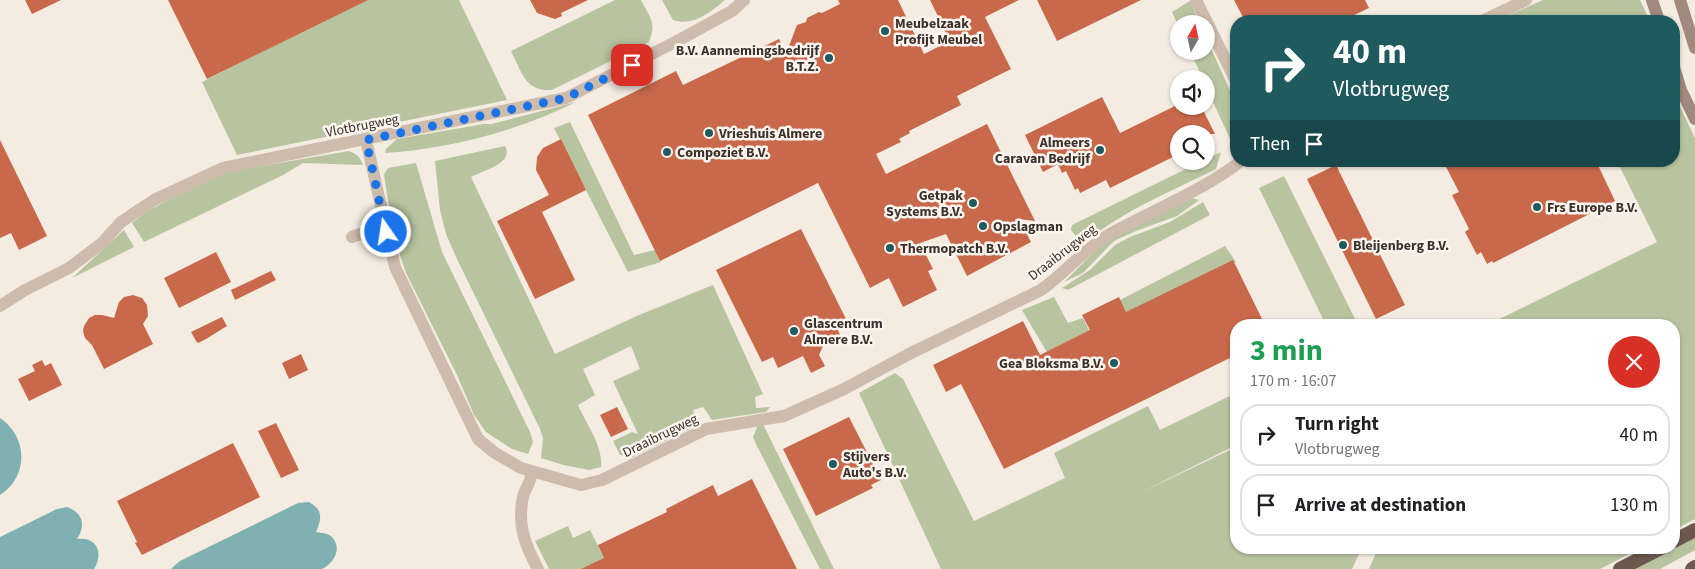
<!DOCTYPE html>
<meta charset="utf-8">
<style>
:root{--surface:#fff;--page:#f6f6f6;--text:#202124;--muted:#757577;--line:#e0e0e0}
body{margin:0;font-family:"Source Sans 3",sans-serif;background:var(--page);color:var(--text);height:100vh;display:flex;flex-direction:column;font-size:19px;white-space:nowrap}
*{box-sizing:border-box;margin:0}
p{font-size:16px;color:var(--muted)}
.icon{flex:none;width:28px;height:28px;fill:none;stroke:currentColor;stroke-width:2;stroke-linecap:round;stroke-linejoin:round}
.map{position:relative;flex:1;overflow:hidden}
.details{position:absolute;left:1230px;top:319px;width:450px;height:235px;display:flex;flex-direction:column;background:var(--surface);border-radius:20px;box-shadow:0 1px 4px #0004}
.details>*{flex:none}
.top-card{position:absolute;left:1230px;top:15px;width:450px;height:152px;border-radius:20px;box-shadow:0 1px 4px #0004;background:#1f5a5e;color:#fff;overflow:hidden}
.needle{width:32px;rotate:9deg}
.tools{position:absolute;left:1170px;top:15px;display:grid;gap:10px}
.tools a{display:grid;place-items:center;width:45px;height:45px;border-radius:50%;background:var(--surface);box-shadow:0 1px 4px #0004;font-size:25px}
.pin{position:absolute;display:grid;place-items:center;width:42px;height:42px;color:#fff;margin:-21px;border-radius:10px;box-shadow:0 2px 8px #0006}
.me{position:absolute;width:55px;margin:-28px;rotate:347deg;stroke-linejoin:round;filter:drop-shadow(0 0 4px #0008)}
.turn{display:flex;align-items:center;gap:18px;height:105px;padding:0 20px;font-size:22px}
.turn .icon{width:65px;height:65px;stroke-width:2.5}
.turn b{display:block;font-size:35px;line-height:42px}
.then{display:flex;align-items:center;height:48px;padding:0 20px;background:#0003;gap:10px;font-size:19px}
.round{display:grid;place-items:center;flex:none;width:52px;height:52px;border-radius:26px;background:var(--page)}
.summary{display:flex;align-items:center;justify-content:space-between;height:85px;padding:0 20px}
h1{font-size:30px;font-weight:700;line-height:38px;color:#1e9e55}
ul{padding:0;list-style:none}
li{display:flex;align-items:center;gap:15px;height:62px;margin:0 10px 8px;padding:0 10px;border:2px solid var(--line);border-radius:20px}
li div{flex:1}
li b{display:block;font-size:19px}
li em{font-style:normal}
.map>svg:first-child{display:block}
.green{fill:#b8c4a0}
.water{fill:#7fb0b2}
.building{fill:#c8694b}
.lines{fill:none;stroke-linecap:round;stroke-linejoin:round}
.minor{stroke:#cdbbac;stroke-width:12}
.secondary{stroke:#a18a7d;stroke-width:12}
.trunk{stroke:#6c584f;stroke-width:14}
.route{stroke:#1a73e8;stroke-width:9;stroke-dasharray:0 16.2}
.poi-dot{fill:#1f5a5e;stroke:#fbf5ee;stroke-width:2}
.labels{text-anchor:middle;stroke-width:5;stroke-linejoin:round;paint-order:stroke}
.poi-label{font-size:14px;font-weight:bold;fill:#3b302b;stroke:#fbf5ee;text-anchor:start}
.street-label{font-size:14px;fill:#3b302b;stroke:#fbf5ee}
</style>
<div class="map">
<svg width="1695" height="569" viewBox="0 0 1695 569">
<rect width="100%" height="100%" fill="#f4ebe1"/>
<!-- green -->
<path class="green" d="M365,0H459L507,100L237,155L202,82Z
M615,0H641C650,18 657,22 649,42L552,90C525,92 522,72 511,51Z
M662,0H725C711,12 693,27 673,20Z
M1543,0H1640L1650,21H1500V19Z
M1190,1L1200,24H1179V27L1172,12Z
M1206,37L1236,104V140L1232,143L1206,87V79H1203L1190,51H1206Z
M1674,94L1695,138V519L1674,530V325H1487L1657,242L1617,161H1674Z
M576,102C517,131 451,149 385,153L386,149L397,139L484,124H492Z
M570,122L634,255L655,250L661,262L628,272L554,128Z
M505,146C515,163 482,171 471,177L555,354L639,315L713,285L763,394L755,397L756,408L770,407L766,412L712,420L703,407L693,410L696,420L694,427L633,457L620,455L613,441L632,432L638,434L613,381L640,369L631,346L583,369L595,395L578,405C586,424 603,445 601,467L589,470L563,465L541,458L543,438L540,429L457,259L446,234L440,210L435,161Z
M349,151C357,154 360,157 363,165L303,163L283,175L144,242L132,223L146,212L168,200L223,174L243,169Z
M1221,152L1216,169C1174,190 1123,211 1088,240L1076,236L1071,230L1072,225L1202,161H1206V159Z
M416,163L442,252L530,432L533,442L528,454L512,449L486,432L474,415L457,375L406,273L398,249L387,195L384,174L388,168Z
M1284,176L1358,325H1326L1259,188Z
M1188,197L1199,200L1177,216L1136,231L1114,241L1083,273L1064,282L1102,244Z
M1203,202L1210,215L1068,290L1062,288L1090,270L1115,245L1130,237L1170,222Z
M124,230L134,247L72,278Z
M1225,246L1236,262L1128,316L1120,300Z
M1054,297L1068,323L1083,318L1090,332L1048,354L1022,310Z
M895,373L903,379L974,521L1065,478L1054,453L1148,406L1160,430L1236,393V445L1136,495L1236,447V548H1362L1352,569H941L859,393Z
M762,422L834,569H820L756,444L753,437L758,425Z
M568,526L573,538L590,530L610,569H549L535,541Z
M1695,538V550L1660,569H1635Z
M1378,548H1641L1600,569H1369Z"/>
<!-- water -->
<path class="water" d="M0,418C28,437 29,476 0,495Z
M309,502C323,510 322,518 316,532C322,533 328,533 332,537C343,549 333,564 322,569H171L180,561L298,503Z
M67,507C83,513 86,525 77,539C97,536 104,553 94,569H0V537L57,509Z"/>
<!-- building -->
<path class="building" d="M25,0H61L32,14Z
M168,0H368L207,79Z
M530,0H588L561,13L562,16L555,19L537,13Z
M838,0H898L924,54L950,41L930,0H1019L985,17L1011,69L957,96L961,105L909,131L910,133L899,139L901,142L876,154L886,174L987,124L1035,221L1019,219L1031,242L967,276L946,234L920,243L933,269L928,271L937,290L903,307L889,278L870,288L818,183L660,261L588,115L676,71L683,85L779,39L786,54L797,25L806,22L807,18L819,12L822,13L840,4Z
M1037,0H1141L1057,41Z
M1234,0H1365L1369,8L1342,21H1245Z
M1102,97L1120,133L1175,106H1201L1215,134H1179V154L1110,188L1106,180L1080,193L1078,188L1075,190L1066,171L1062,173L1058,164L1043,172L1025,135Z
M561,139L586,190L542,212L575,280L535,299L497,221L549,195L536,170L537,157L543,148Z
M0,140L47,236L19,250L11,233L0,238Z
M1443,161H1596L1615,201L1493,263L1492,261L1487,264L1481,252L1477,255L1465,232L1469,229L1452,195L1459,192Z
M1336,165L1405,305L1376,319L1307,179Z
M801,229L847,321L836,326L841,337L823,346L819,355L825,366L811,373L803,356L778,368L773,357L762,362L716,270Z
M216,252L231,282L179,308L164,278Z
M1233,260L1265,325H1236V355L1004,469L961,384L946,392L933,365L1023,321L1040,355L1090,330L1082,315L1119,297L1126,312Z
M271,271L276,280L235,300L231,290Z
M133,295L142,298L147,305L148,316L143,324L153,344L104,369L92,345L85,338L83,331L84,326L89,318L95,315H102L114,318L119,302L124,297Z
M222,317L227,326L206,339L198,343L196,341L191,332Z
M301,354L308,370L289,379L282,363Z
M42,360L45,366L51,363L62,385L29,401L18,379L35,371L32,365Z
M617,407L628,429L611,437L600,415Z
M849,417L881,480L871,485L873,488L816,516L783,449Z
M276,423L299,470L281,478L258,431Z
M233,443L260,497L142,555L135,543L137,542L117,501Z
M752,479L797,569H581L604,558L598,545L667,512L666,509L713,485L718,496Z"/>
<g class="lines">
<!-- minor -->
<path class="minor" d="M1196,0L1236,81
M1482,21L1526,0
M366,140L395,267L478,439L495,453L521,468L581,485L602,480L706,429L784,416L844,389L911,353L1041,290C1065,273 1084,249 1110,234C1151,211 1204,190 1241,161
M352,237L371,230L386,231
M0,306L25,290L69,268L102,243L121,222L154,200L223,168L566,98L681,39L732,11L744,0
M532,471C532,481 525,488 523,497C517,525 525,545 538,569"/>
<!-- secondary -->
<path class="secondary" d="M1652,0L1659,21
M1680,0L1695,48
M1674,67L1681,90L1695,119"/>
<!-- trunk -->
<path class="trunk" d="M1674,541L1695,530
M1620,569L1661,548
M1692,569L1695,567"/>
</g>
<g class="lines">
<!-- route -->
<path class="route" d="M386,232L366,140L566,98L632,65"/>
</g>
<!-- markers -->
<g class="poi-dot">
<circle cx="885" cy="31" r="5"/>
<circle cx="829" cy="58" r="5"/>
<circle cx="709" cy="133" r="5"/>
<circle cx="1100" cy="150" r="5"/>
<circle cx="667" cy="152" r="5"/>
<circle cx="973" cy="203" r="5"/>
<circle cx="1537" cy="207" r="5"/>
<circle cx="983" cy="226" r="5"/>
<circle cx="1343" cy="245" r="5"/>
<circle cx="890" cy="248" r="5"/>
<circle cx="794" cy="331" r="5"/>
<circle cx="1114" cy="363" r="5"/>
<circle cx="833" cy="464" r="5"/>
</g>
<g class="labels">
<!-- poi labels -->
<g class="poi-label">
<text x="895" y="28">Meubelzaak<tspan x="895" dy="16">Profijt Meubel</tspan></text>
<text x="819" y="55" text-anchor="end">B.V. Aannemingsbedrijf<tspan x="819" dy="16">B.T.Z.</tspan></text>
<text x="719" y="138">Vrieshuis Almere</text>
<text x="1090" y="147" text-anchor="end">Almeers<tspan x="1090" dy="16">Caravan Bedrijf</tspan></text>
<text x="677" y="157">Compoziet B.V.</text>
<text x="963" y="200" text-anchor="end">Getpak<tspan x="963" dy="16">Systems B.V.</tspan></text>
<text x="1547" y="212">Frs Europe B.V.</text>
<text x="993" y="231">Opslagman</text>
<text x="1353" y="250">Bleijenberg B.V.</text>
<text x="900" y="253">Thermopatch B.V.</text>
<text x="804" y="328">Glascentrum<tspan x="804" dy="16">Almere B.V.</tspan></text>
<text x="1104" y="368" text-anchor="end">Gea Bloksma B.V.</text>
<text x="843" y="461">Stijvers<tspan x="843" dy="16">Auto's B.V.</tspan></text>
</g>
<!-- street labels -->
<g class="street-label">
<text transform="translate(362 125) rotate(-11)" y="5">Vlotbrugweg</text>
<text transform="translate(1062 252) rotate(-38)" y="5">Draaibrugweg</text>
<text transform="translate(660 435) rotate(-26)" y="5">Draaibrugweg</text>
</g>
</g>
</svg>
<div class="tools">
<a><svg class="needle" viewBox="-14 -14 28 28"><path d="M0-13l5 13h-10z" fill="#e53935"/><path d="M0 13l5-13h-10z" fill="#757577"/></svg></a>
<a><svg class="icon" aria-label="sound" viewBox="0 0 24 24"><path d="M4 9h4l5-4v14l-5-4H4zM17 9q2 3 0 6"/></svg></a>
<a><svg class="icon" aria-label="search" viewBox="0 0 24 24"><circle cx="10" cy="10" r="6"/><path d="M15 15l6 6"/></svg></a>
</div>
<div class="pin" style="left:632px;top:65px;background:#d93025"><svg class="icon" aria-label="arrive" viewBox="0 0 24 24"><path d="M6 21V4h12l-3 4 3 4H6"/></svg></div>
<svg class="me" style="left:386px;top:232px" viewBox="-20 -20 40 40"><circle r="17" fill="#1a73e8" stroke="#fff" stroke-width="3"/><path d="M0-11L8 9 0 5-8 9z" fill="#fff"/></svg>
<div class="top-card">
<div class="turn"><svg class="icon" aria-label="right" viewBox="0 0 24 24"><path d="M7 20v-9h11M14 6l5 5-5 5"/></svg><div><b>40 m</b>Vlotbrugweg</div></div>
<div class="then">Then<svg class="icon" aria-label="arrive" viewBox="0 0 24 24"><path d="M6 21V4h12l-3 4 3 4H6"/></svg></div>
</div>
<section class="details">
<div class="summary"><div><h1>3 min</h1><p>170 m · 16:07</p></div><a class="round" style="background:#d93025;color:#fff"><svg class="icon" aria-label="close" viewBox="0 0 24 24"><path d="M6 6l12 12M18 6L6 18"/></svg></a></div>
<ul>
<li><svg class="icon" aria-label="right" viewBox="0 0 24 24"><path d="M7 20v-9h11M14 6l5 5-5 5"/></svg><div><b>Turn right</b><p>Vlotbrugweg</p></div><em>40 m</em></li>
<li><svg class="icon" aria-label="arrive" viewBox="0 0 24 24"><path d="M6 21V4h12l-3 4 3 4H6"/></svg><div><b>Arrive at destination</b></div><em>130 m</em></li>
</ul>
</section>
</div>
